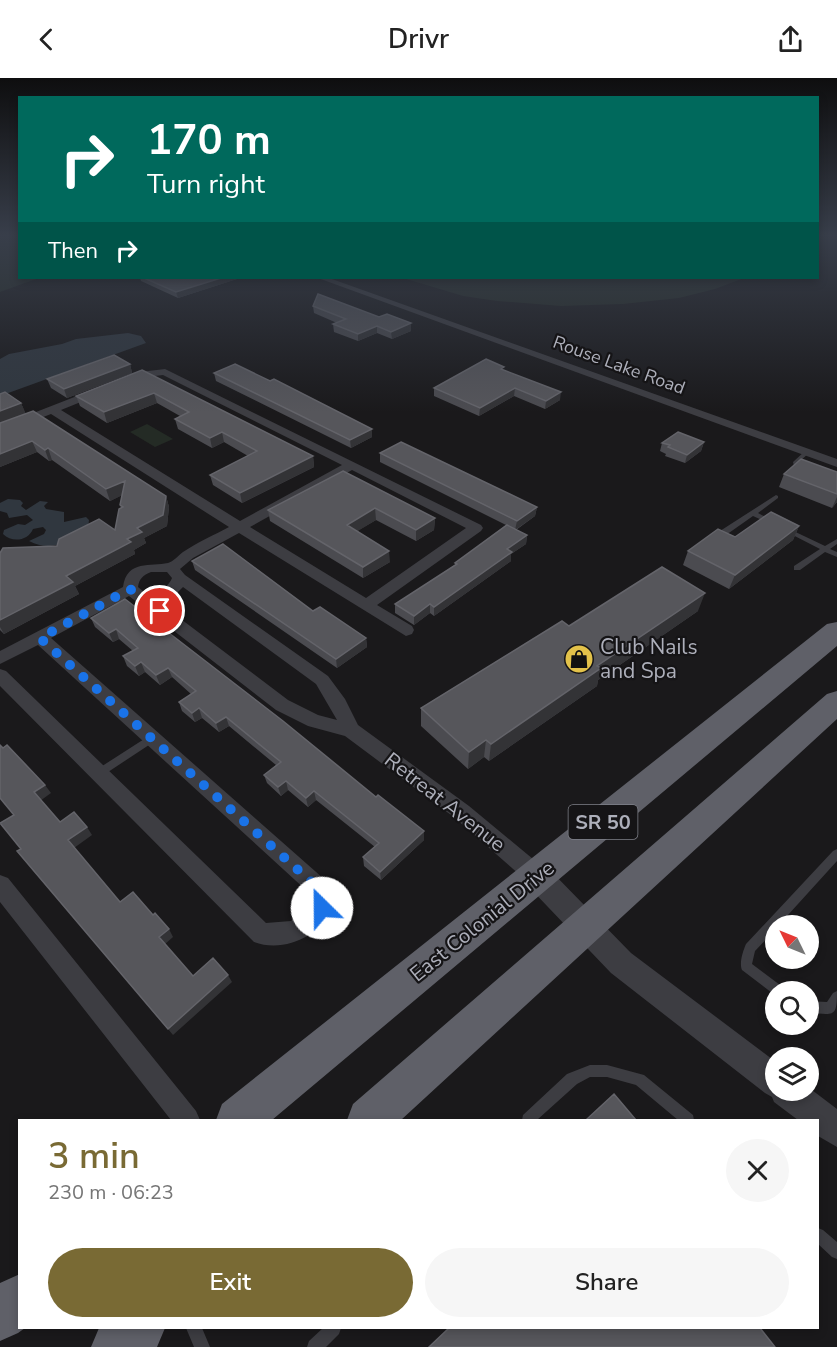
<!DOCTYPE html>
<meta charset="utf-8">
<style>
:root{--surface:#fff;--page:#f6f6f6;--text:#222;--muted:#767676;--accent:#796a34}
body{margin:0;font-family:"Nunito Sans",sans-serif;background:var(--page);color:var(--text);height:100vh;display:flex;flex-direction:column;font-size:22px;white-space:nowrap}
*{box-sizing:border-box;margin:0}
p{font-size:20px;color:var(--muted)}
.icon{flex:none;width:33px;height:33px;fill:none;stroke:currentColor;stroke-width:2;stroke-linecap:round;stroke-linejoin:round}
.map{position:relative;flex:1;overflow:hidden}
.drawer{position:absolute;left:18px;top:1041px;width:801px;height:210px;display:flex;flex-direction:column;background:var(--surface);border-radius:0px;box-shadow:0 3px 9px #0003}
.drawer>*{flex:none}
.hud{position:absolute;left:18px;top:18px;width:801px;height:183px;border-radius:0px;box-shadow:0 3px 9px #0003;background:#00695c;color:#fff;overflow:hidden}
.needle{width:39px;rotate:313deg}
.controls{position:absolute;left:765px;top:837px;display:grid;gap:12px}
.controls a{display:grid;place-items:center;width:54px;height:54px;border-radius:50%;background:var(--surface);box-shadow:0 3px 9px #0003;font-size:30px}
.pin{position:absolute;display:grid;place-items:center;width:51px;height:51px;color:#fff;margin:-26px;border:3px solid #fff;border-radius:50%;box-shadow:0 2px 6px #0007}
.me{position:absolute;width:66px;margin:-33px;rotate:337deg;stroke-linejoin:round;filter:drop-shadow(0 0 4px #0008)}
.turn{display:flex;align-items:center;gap:21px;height:126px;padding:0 30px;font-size:27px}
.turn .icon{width:78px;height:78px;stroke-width:2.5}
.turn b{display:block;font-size:42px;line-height:51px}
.then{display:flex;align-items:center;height:57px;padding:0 30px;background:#0003;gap:12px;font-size:22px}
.round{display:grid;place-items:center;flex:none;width:63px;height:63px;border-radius:32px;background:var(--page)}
.headline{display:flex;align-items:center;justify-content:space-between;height:102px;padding:0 30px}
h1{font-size:36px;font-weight:600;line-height:45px;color:var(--accent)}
.action{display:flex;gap:12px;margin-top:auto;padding:12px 30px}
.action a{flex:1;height:69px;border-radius:36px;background:var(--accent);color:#fff;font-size:24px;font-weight:600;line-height:69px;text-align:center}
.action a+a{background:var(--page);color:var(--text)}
header{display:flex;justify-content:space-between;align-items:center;height:78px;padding:0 30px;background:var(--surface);font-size:27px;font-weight:600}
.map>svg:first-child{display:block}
.green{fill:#242b25}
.water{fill:#30373f}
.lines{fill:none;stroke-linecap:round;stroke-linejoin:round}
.service{fill:#3d3d42;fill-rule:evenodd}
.minor{fill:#3d3d42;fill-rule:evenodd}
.tertiary{fill:#3d3d42;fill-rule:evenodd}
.trunk{fill:#5f6068;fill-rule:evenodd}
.wall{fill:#4b4b50}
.shaded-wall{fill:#333336}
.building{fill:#56565b;stroke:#64646a;stroke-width:1.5}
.route{stroke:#1a73e8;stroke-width:10;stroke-dasharray:0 18}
.labels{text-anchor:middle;stroke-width:4.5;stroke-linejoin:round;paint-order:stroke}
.far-street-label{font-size:18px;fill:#adafba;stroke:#151416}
.shield{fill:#151416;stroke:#7f8089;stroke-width:1.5}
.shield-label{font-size:20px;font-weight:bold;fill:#adafba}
.poi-label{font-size:21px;fill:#adafba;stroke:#151416;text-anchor:start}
.street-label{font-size:21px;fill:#adafba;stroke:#151416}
</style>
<header><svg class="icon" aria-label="back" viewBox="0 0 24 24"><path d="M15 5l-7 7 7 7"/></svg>Drivr<svg class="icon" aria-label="share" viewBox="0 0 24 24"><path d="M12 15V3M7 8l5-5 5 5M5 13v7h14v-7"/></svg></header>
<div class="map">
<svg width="837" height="1269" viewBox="0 0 837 1269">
<rect width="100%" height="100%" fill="#1a191b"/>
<!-- green -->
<path class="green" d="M19,157L20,200H39L0,214V159Z
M403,200H744L715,211L679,220L623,226L561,228L497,223L463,218Z
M147,346L173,361L155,369L130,354Z"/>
<!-- water -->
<path class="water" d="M128,255L141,258L146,265L0,318V281L9,276L62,266L76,261Z
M8,421L20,422L23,425L21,428L26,432L40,423L48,424L44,428L46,431L64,434V444L86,439L89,442L88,450C69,463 52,475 29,463L44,456L46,452L43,449L33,451C28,463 12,465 3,456L4,452L18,446L25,447L33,442L27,437L9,440L7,435L0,433V425Z"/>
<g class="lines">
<!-- service -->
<path class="service" d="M805,373L810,374L799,384V386L807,392L804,394L794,388L793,384Z
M776,417L778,418V420L758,435L775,444V446H771L753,438L726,457H720V453Z
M785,449L825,468L837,461V466L830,471L837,474V479L825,474L800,492H794V488L820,471L783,452V450Z
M152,656L155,657L157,660L155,663L102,698L99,699L96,698L94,695L96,692Z
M837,771V783L778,848H776V851L755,873L752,886L784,910L786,914H776V918L742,892C739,885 743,873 746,866L833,773Z
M837,913C837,941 834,936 808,935V923L827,924L833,915Z
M590,987H607L644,997L693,1037L694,1042H678L636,1007L607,999H590L577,1006L537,1042H522L523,1037L567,996Z
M818,1150L823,1152L837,1164V1181L832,1179L818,1166Z
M186,1250H202L210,1269H194Z
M323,1250H341L339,1256L326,1269H307L309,1263Z"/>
<!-- minor -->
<path class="minor" d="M318,200H329L837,381V389Z
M165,291L481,447L483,450L481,453L377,527L412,548L414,552L412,556L406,558L239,455L193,480L180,491L185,497L328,598L345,621L358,647L469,728L545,791L548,798L545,805L537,808L529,805L455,740L345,658L308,648L276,632L129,518L51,560L324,801L333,830C320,859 283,875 254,864L0,608V591L6,593L266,845L291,843L310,826L307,813L38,567L0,586V573L123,509C127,481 151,489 168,485C173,484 179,477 183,474C198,464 214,457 229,449L51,336L0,356V348L95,311H103V315L61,332L240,443L342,387L163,297L146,299L128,305L123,302L140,294ZM352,392L466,450L366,520L250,449ZM151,494H167L172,500C167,512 156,514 144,514L138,509C139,501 143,497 151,494ZM183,509L316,606L337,642L318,637L288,622L157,523L175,517Z
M0,797L8,800L196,1033L200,1042H171L0,824Z"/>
<!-- tertiary -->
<path class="tertiary" d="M537,786L547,789L631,875L776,984V1012H808V1009L837,1031V1069L818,1058V1042H798L774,1024L772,1019L765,1015L611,895L527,807L524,798L527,789Z"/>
<!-- trunk -->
<path class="trunk" d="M837,544V568L272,1042H216L222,1026L827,546Z
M837,613V641L401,1042H347L353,1026L827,616Z
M20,1196V1250H25L18,1255L0,1263V1205Z
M99,1250H165L157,1269H91Z"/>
</g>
<!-- wall -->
<path class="wall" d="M140,200H240L178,220L141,203Z
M313,228L411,245V253L392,261L377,255L358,263L334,254L333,246L337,245L314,235Z
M130,286L132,295L67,320L51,310L47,301Z
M142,292L313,378L314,389L242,425L213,407L210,397L248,378L224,364L212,370L178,351L175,341L180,338L157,325L107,345L80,328L76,318Z
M504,292L560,322L545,331L514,318L479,338L434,318V310Z
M214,295L372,359L351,370L216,303Z
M0,316L21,325L25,335L166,418L169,429L167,448L144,460L146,465L134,472L135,476L75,508L79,516L4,556L0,552V475L57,468L115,452L121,430L120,427L122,417L110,423L52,382L49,383L37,374L0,389Z
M704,364L701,373L685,385L665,378L666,376L660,373L662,365Z
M380,375L537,429L535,438L516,452L527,457L526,466L511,476V483L434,538L430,535L414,547L395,535V526L455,487V485L506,447L380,384Z
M343,393L435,440L434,452L416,463L376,442L357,453L390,484L363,500L270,443L268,432Z
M837,394V424L832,430L779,409L784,396Z
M799,448L793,462L729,511L683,487L688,473L735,459Z
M192,483L313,533L366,560L367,569L337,590L195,492Z
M125,521L424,762L381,802L364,788L363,779L375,769L316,722L308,729L288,712L281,718L267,705L264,697L276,687L229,648L219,654L202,640L195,644L182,633L179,624L191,616L172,599L160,607L145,594L139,598L127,588L123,578L133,573L119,561L113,564L95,549L91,540Z
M698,533L598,602L597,608L489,683L484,679L468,691L421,648V630L569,548Z"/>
<!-- shaded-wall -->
<path class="shaded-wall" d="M221,200H240L178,220L176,214Z
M411,245V253L392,261L391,254Z
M377,248V255L358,263V256Z
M130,286L132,295L67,320L64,311Z
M515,310L514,318L479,338L480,330Z
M561,314L560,322L545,331L546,323Z
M154,315L157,325L107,345L104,334Z
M21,325L26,336L0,346V333Z
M372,351V359L351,370L350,362Z
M222,354L224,364L212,370L210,360Z
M32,363L37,374L0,389V376Z
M704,364L701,373L685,385L687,377Z
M48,370L52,382L49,383L45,372Z
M313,378L314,389L242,425L240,415Z
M125,403L129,414L110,423L106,411Z
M166,418L169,429L167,448L144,460L146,465L134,472L135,476L75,508L79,516L4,556L0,549V542L66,498L127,461Z
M837,419V424L832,430Z
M537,429L535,438L515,452L517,443Z
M375,430L376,442L348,459L347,447Z
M435,440L434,452L416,463V452Z
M799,448L793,462L729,511L735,497Z
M527,457L526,466L511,476V483L434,538V529L507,471Z
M389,473L390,484L363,500V489Z
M705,515L698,533L598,602L597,608L489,683L491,666L597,588Z
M430,526V535L414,547V538Z
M116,551L119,561L113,564L109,555Z
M366,560L367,569L337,590L336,581Z
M141,584L145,594L139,598L135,588Z
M168,590L172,599L160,607L156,597Z
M199,630L202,640L195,644L192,635Z
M226,639L229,648L219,654L216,645Z
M486,662L484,679L468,691L469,674Z
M286,703L288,712L281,718L278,709Z
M45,707L51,715L40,723L34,714Z
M314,713L316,722L308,729L306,720Z
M87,749L92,757L74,770L68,762Z
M424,753V762L381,802L380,794Z
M169,851L173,859L164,867L159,859Z
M228,897L232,904L173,957L168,951Z"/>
<!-- building -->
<path class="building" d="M144,200H221L176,214Z
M318,216L379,239L387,236L411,245L391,254L377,248L358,256L333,246L346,241L313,228Z
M114,277L130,286L64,311L47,301Z
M486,281L504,289L501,291L561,314L546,323L515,310L480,330L434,310Z
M235,286L270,303L274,301L372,351L350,362L214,295Z
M142,292L313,378L240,415L210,397L257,373L222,354L210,360L175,341L189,334L154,315L104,334L76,318Z
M5,314L21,325L0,333V316Z
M33,333L166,418L163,437L137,450L142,454L127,461L131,464L66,498L73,504L0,542V475L3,470L57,468L59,461L99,441L115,452L119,431L123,429L120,427L125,403L106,411L48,370L45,372L32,363L0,376V345Z
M678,354L704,364L687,377L668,369L670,367L662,365Z
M401,364L537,429L517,443L380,375Z
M801,381L837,394V416L784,396Z
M343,393L435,440L416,452L375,430L347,447L389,473L363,489L268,432Z
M771,434L799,448L735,497L688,473L718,451L735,459Z
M507,447L527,457L507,471L512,474L434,529L430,526L414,538L395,526L457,486L455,485Z
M223,466L313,533L320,529L366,560L336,581L192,483Z
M662,489L705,515L597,588L601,590L491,666L486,662L469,674L421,630L562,543L569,548Z
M125,521L283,643L376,719L378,717L424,753L380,794L363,779L379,765L314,713L306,720L286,703L278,709L264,697L281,684L226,639L216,645L199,630L192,635L179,624L196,613L168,590L156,597L141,584L135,588L123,578L138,570L116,551L109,555L91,540Z
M0,667L3,670L7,667L45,707L34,714L60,744L74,734L87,749L68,762L120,824L133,814L153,837L155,835L169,851L159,859L193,898L213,880L228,897L168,951L17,773L21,771L0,745L14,737L0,720Z
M614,1016L636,1042H586Z
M449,1250H760L775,1269H429Z"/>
<!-- sky -->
<linearGradient id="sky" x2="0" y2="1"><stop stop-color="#0e0e0f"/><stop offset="0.47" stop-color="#383e4a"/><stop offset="1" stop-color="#383e4a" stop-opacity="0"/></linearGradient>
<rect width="837" height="334" fill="url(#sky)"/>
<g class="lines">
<!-- route -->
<path class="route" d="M160,533L130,511L40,560L316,808L322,830"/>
</g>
<!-- icons -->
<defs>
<g id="shop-disc" transform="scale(1.5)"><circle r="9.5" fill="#e3c24a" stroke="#151416"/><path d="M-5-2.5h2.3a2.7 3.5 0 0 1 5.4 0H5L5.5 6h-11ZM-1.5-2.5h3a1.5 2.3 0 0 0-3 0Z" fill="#111"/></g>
</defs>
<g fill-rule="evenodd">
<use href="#shop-disc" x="579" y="581"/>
</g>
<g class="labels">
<!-- far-street labels -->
<g class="far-street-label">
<text transform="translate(619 287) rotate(20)" y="6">Rouse Lake Road</text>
</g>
<!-- shield labels -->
<rect class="shield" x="568.5" y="727" width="69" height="34" rx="4.5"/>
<g class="shield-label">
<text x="603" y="751">SR 50</text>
</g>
<!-- poi labels -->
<g class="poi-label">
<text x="600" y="576">Club Nails<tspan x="600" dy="24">and Spa</tspan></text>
</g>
<!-- street labels -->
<g class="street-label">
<text transform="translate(445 724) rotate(38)" y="7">Retreat Avenue</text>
<text transform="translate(482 843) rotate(-39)" y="7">East Colonial Drive</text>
</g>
</g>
</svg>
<div class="controls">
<a><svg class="needle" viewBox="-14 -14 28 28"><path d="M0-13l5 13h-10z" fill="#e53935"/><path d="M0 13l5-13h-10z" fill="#767676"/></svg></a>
<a><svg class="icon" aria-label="search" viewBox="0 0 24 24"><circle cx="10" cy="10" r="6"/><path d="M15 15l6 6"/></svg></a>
<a><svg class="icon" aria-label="layers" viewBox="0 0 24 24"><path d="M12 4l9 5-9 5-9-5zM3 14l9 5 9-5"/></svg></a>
</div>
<div class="pin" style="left:160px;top:533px;background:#d93025"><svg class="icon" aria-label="arrive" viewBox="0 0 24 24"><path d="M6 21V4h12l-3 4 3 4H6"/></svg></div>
<svg class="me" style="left:322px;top:830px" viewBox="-20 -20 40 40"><circle r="19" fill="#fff"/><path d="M0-13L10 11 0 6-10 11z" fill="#1a73e8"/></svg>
<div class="hud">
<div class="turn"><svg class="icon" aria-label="right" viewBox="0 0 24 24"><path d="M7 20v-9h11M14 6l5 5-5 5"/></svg><div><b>170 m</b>Turn right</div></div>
<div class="then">Then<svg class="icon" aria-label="right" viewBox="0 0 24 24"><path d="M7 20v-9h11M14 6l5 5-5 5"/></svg></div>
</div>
<section class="drawer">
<div class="headline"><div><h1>3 min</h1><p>230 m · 06:23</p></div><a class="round"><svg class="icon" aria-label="close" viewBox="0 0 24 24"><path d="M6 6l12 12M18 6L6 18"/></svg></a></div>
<div class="action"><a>Exit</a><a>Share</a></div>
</section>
</div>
